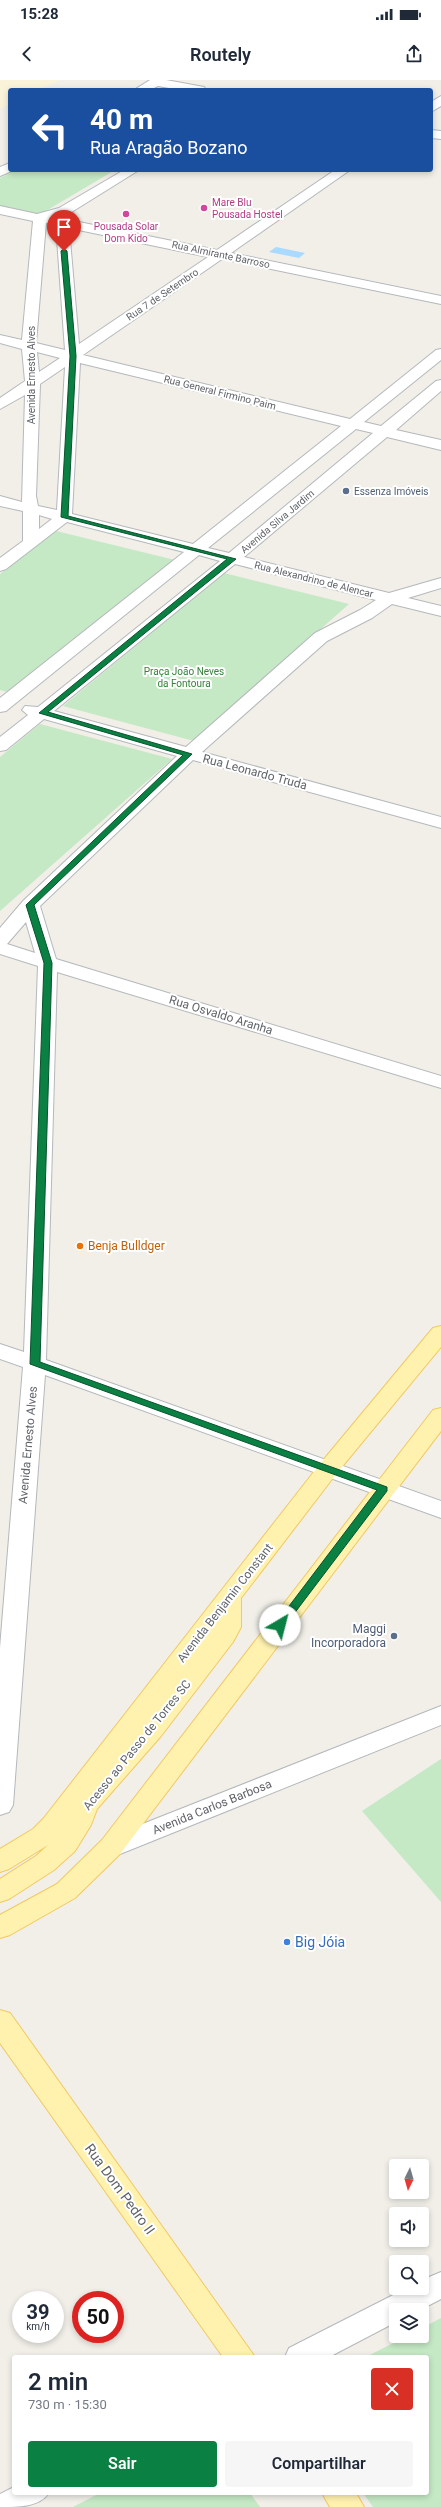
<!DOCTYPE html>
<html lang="pt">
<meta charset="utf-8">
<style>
:root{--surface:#fff;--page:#f6f6f7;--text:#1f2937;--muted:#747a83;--accent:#0b8043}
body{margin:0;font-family:Roboto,sans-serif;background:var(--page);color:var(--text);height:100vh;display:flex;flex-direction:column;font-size:15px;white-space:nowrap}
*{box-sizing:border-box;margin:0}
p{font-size:13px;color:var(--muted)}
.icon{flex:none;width:22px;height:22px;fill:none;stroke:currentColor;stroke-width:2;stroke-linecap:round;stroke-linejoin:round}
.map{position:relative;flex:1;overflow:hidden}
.details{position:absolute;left:12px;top:2275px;width:417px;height:140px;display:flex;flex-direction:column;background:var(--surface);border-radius:4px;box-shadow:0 2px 6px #0003}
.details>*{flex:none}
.banner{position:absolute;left:8px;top:8px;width:425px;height:84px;border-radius:4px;box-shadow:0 2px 6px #0003;background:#1a4fa0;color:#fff;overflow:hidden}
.needle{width:26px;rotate:185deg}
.tools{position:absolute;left:389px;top:2079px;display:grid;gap:8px}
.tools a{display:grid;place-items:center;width:40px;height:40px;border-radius:4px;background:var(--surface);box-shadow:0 2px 6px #0003;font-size:20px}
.speed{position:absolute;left:12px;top:2211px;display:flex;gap:8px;font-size:20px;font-weight:700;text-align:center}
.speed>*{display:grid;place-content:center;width:52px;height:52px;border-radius:50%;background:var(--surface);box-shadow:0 2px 6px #0003;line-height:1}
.speed small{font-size:10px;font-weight:400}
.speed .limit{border:6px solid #d22;background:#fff;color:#111}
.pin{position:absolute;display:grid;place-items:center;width:34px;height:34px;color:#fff;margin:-41px -17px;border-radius:50% 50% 50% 0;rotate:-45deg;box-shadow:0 0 4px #0007}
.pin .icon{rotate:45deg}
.me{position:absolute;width:44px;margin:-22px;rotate:37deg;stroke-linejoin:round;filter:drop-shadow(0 0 3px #0008)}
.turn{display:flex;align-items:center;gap:14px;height:84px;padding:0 16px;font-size:18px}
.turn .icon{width:52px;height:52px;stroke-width:2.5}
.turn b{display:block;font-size:28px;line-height:34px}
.round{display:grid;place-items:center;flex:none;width:42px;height:42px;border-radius:4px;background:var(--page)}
.summary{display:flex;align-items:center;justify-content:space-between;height:68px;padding:0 16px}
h1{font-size:24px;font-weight:600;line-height:30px}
.action{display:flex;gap:8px;margin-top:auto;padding:8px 16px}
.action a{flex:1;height:46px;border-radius:4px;background:var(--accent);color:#fff;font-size:16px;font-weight:600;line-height:46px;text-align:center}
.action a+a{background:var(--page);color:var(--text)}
.status{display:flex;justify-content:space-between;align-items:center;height:28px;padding:0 20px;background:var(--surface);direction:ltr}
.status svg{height:11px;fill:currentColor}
header{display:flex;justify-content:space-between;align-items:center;height:52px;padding:0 16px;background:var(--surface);font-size:18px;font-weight:600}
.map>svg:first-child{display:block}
.green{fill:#c5e8c5}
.sand{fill:#fbf3d9}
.water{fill:#aadaff}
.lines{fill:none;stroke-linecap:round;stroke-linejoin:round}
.minor-casing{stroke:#b5b8bc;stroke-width:2}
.major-casing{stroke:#f2c960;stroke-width:2}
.minor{fill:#fff;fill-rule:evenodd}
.major{fill:#fff2af;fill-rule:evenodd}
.route{fill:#0b8043;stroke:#07532c}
.hotel-dot{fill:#d1479c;stroke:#fff;stroke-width:1.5}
.service-dot{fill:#5c6f8a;stroke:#fff;stroke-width:1.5}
.food-dot{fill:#e8710a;stroke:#fff;stroke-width:1.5}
.shop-dot{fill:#3f7fe0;stroke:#fff;stroke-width:1.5}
.labels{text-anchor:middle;stroke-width:4;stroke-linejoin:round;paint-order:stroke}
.far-hotel-label{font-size:10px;fill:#b23c85;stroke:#fff;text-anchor:start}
.far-street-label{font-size:10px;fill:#5f6368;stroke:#fff}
.far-service-label{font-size:10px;fill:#4e5e75;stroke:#fff;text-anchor:start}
.far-park-label{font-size:10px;fill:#348238;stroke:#fff}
.street-label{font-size:12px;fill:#5f6368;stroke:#fff}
.food-label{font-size:12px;fill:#c56008;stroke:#fff;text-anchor:start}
.service-label{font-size:12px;fill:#4e5e75;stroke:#fff;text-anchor:end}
.near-shop-label{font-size:14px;fill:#366cbe;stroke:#fff;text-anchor:start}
.near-street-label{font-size:14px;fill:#5f6368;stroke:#fff}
</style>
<div class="status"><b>15:28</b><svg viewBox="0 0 49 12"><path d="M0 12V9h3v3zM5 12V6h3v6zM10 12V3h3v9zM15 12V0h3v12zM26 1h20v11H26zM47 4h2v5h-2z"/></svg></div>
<header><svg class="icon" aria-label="back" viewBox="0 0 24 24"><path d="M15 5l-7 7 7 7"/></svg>Routely<svg class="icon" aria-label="share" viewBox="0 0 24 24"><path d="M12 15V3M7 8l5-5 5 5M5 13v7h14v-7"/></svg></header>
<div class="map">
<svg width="441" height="2427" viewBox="0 0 441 2427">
<rect width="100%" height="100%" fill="#f1efe8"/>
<!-- green -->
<path class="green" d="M15,90H115L39,135L0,126V98Z
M56,451L175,480L11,613L0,610V494Z
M224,493L349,524L194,661L63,626Z
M40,644L172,679L0,831V677Z
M441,1679V1822L362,1731Z
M441,2238V2427H373L363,2413H427V2277H366L407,2256H422V2248Z
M100,2413H250L260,2427H73Z"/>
<!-- sand -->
<path class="sand" d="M0,0H60L39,10H10V24L0,29Z"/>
<!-- water -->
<path class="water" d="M276,167L305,173L299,178L269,172Z"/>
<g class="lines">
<!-- minor casing -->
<g class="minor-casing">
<path id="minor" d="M150,0H166L204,7L206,10H180L158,6L150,10H134Z
M441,16V26L431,32V22Z
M431,50L441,51V59L431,58Z
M10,83V90H14L0,96V87Z
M124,90H139L70,133L69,140L217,170L335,90H350L231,173L441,216V224L222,179L83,275L350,339L436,270L441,269V280L364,342L381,346L436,301L441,300V311L396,350L441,360V370L387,357L244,477L389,513L441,498V508L408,518L441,526V536L392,524L372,538L327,561L202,672L441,737V748L193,680L40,826L56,879L441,996V1008L57,892L46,1280L441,1421V1438L45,1295L13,1725L9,1732L0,1735V1568L23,1287L0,1279V1264L24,1272L38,886L0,874V848L23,821L177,676L44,639L6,670L0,671V657L28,635L22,630L25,626L38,627L220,481L199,475L6,631L0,632V618L184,472L67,442L6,489L0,491V478L23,461V431L0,426V416L22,422L25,315L0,329V318L25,301L22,269L0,263V255L22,260L33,141L0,134V126L37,134L59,128ZM46,143L56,145L65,270L36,263ZM69,148L208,177L79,264ZM37,272L60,278L39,292ZM80,283L341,346L193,464L72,434ZM65,287L57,430L38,426L36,416L40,304ZM356,349L373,353L229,473L208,468ZM39,435L52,439L39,449ZM235,484L376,520L360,530L315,553L186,667L54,631ZM26,842L35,873L7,864Z
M441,1626V1645L120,1774L111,1777L102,1774L98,1767L102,1760Z
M441,2192V2219L420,2230H396V2242L329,2277H285L289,2268L407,2208H422V2200Z
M14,2407V2413H49C39,2427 20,2427 0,2427V2414Z"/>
</g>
<!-- major casing -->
<g class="major-casing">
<path id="major" d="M441,1246V1267L336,1394L241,1518V1547L233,1562L161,1656L97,1729L91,1745L75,1771L54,1790L9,1819L0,1822V1799L36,1776L48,1765L9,1789L0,1792V1769L33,1749L44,1738L320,1384L433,1248Z
M441,1328V1351L120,1774L75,1818L10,1855L0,1858V1835L57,1804L102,1760L433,1330Z
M0,1930L10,1933L255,2277H223L0,1963Z
M322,2413H356L364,2427H330Z"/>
</g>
<!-- minor -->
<use href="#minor" class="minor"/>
<!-- major -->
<use href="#major" class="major"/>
</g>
<!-- route -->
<path class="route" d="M64,169L67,171L76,276L68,436L236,479L48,632L192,674L34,825L52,883L40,1282L387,1407V1411L284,1547L280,1548L275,1545L277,1542L377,1410L30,1284L44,883L26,825L183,675L39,633L227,479L61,437L70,276L61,171Z"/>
<!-- markers -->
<g class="hotel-dot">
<circle cx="204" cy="128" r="4"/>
<circle cx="126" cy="134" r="4"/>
</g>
<g class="service-dot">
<circle cx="346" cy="411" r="4"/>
<circle cx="394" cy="1556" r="4"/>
</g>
<circle class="food-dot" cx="80" cy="1166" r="4"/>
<circle class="shop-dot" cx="287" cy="1862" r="4"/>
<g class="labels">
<!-- far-hotel labels -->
<g class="far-hotel-label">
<text x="212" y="126">Mare Blu<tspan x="212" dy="12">Pousada Hostel</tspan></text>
<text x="126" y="150" text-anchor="middle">Pousada Solar<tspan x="126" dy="12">Dom Kido</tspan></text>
</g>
<!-- far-street labels -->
<g class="far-street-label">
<text transform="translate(221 174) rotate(12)" y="4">Rua Almirante Barroso</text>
<text transform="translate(162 214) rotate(-34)" y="4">Rua 7 de Setembro</text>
<text transform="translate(31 295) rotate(-90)" y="4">Avenida Ernesto Alves</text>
<text transform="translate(220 312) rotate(14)" y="4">Rua General Firmino Paim</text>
<text transform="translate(277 441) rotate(-40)" y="4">Avenida Silva Jardim</text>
<text transform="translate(314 499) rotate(14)" y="4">Rua Alexandrino de Alencar</text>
</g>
<!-- far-service labels -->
<g class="far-service-label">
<text x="354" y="415">Essenza Imóveis</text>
</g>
<!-- far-park labels -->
<g class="far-park-label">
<text x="184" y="595">Praça João Neves<tspan x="184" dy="12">da Fontoura</tspan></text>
</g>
<!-- street labels -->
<g class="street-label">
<text transform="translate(255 692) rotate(15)" y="4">Rua Leonardo Truda</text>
<text transform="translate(221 935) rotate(17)" y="4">Rua Osvaldo Aranha</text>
<text transform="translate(28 1365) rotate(-85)" y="4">Avenida Ernesto Alves</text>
<text transform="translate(225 1523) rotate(-52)" y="4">Avenida Benjamin Constant</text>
<text transform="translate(137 1665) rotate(-51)" y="4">Acesso ao Passo de Torres SC</text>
<text transform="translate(212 1727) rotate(-22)" y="4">Avenida Carlos Barbosa</text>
</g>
<!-- food labels -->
<g class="food-label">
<text x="88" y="1170">Benja Bulldger</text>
</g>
<!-- service labels -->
<g class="service-label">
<text x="386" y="1553">Maggi<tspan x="386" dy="14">Incorporadora</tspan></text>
</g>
<!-- near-shop labels -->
<g class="near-shop-label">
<text x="295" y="1867">Big Jóia</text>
</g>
<!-- near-street labels -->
<g class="near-street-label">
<text transform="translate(120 2109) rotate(54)" y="5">Rua Dom Pedro II</text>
</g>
</g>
</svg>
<div class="tools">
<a><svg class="needle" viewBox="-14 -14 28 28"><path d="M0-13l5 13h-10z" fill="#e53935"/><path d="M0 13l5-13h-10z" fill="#747a83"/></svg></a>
<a><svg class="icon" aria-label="sound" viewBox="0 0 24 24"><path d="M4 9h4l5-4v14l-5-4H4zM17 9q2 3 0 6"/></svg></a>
<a><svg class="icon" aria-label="search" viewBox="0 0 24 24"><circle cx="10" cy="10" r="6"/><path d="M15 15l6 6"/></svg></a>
<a><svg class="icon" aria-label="layers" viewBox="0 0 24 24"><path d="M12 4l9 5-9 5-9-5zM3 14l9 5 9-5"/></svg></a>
</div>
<div class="speed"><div>39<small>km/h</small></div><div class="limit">50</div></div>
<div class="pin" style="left:64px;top:171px;background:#d93025"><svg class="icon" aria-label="arrive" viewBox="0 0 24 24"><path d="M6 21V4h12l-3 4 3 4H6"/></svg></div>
<svg class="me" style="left:280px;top:1545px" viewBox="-20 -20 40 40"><circle r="19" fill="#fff"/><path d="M0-13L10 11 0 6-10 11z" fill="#0b8043"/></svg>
<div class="banner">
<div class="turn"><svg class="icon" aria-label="left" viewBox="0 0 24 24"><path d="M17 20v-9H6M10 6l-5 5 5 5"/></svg><div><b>40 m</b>Rua Aragão Bozano</div></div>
</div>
<section class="details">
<div class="summary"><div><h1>2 min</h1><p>730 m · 15:30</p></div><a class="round" style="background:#d93025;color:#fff"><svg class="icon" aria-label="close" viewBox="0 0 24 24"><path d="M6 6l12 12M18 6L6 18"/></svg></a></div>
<div class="action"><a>Sair</a><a>Compartilhar</a></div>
</section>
</div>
